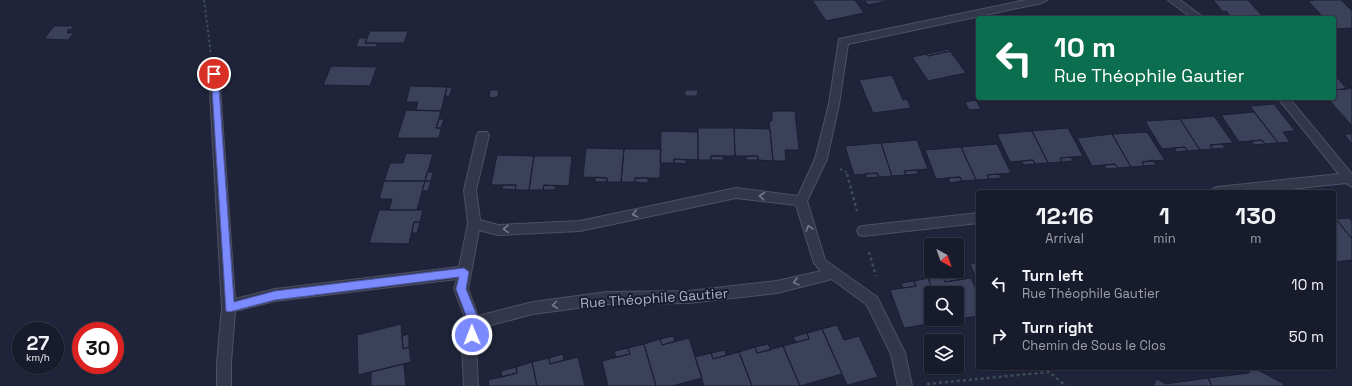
<!DOCTYPE html>
<meta charset="utf-8">
<style>
:root{--surface:#171b2c;--page:#202434;--text:#f1f3f6;--muted:#9ea1a9;--line:#363948}
body{margin:0;font-family:"Space Grotesk",sans-serif;background:var(--page);color:var(--text);height:100vh;display:flex;flex-direction:column;font-size:15px;white-space:nowrap}
*{box-sizing:border-box;margin:0}
p{font-size:13px;color:var(--muted)}
.icon{flex:none;width:22px;height:22px;fill:none;stroke:currentColor;stroke-width:2;stroke-linecap:round;stroke-linejoin:round}
.map{position:relative;flex:1;overflow:hidden}
.details{position:absolute;left:976px;top:190px;width:360px;height:180px;display:flex;flex-direction:column;background:var(--surface);border-radius:4px;box-shadow:0 1px 3px #0004,0 0 0 1px var(--line)}
.details>*{flex:none}
.hud{position:absolute;left:976px;top:16px;width:360px;height:84px;border-radius:4px;box-shadow:0 1px 3px #0004,0 0 0 1px var(--line);background:#0b6e4f;color:#fff;overflow:hidden}
.needle{width:26px;rotate:140deg}
.tools{position:absolute;left:924px;top:238px;display:grid;gap:8px}
.tools a{display:grid;place-items:center;width:40px;height:40px;border-radius:4px;background:var(--surface);box-shadow:0 1px 3px #0004,0 0 0 1px var(--line);font-size:20px}
.speed{position:absolute;left:12px;top:322px;display:flex;gap:8px;font-size:20px;font-weight:700;text-align:center}
.speed>*{display:grid;place-content:center;width:52px;height:52px;border-radius:50%;background:var(--surface);box-shadow:0 1px 3px #0004,0 0 0 1px var(--line);line-height:1}
.speed small{font-size:10px;font-weight:400}
.speed .limit{border:6px solid #d22;background:#fff;color:#111}
.pin{position:absolute;display:grid;place-items:center;width:34px;height:34px;color:#fff;margin:-17px;border:2px solid #fff;border-radius:50%;box-shadow:0 1px 4px #0007}
.me{position:absolute;width:44px;margin:-22px;rotate:359deg;stroke-linejoin:round;filter:drop-shadow(0 0 3px #0008)}
.turn{display:flex;align-items:center;gap:14px;height:84px;padding:0 12px;font-size:18px}
.turn .icon{width:52px;height:52px;stroke-width:2.5}
.turn b{display:block;font-size:28px;line-height:34px}
.eta{display:flex;justify-content:space-evenly;align-items:center;height:68px;text-align:center}
.eta b{font-size:24px;font-weight:800;line-height:28px}
ul{padding:0;list-style:none}
li{display:flex;align-items:center;gap:12px;height:52px;padding:0 12px}
li div{flex:1}
li b{display:block;font-size:15px}
li em{font-style:normal}
.map>svg:first-child{display:block}
.building{fill:#3b405b;stroke:#1b1e31}
.lines{fill:none;stroke-linecap:round;stroke-linejoin:round}
.minor-casing{stroke:#4e5165;stroke-width:2}
.path-far1{stroke:#3c4d56;stroke-width:2;stroke-dasharray:2.5 2.5;stroke-linecap:butt}
.path{stroke:#3c4d56;stroke-width:2.5;stroke-dasharray:3 3;stroke-linecap:butt}
.minor{fill:#33374b;fill-rule:evenodd}
.oneway{stroke:#777a8f}
.route{fill:#7b8aff;stroke:#505aa6}
.labels{text-anchor:middle;stroke-width:4;stroke-linejoin:round;paint-order:stroke}
.street-label{font-size:14px;fill:#aeb1c7;stroke:#191c2f}
</style>
<div class="map">
<svg width="1352" height="386" viewBox="0 0 1352 386">
<rect width="100%" height="100%" fill="#1f243a"/>
<!-- building -->
<path class="building" d="M812,0H855L864,13L826,21Z
M864,0H892L868,5Z
M1213,0H1248L1264,18H1232L1226,11L1223,12Z
M1315,0H1341L1352,11V28L1336,29L1334,28V18H1324L1308,1Z
M1168,14L1172,18H1151L1153,17Z
M54,26H74L72,29L67,30H69L67,33H74L68,40L44,39Z
M370,31H408L404,43H365Z
M359,38H367L365,43H378L376,47H356Z
M949,49L950,51L928,56L927,54Z
M950,51L966,73L928,81L912,57L927,54L928,56Z
M331,66L377,67L370,86L323,85Z
M1334,74L1347,89L1334,90Z
M892,75L903,100L907,99L911,108L873,113L859,80Z
M410,86L447,87L441,111L416,110L418,102H406Z
M447,87H452L450,96H445Z
M1352,88V126L1330,101H1327L1324,98H1334V90Z
M490,90H499L498,97L489,98Z
M685,90H698L697,96H685Z
M976,100L981,109L969,110L965,102Z
M1274,104L1295,131L1283,132L1290,142L1278,143L1250,106Z
M406,110L441,111L436,128H441L439,138H397Z
M772,111H795L799,150H785L786,161H773L769,121H772Z
M1254,112L1278,143L1265,144L1262,140L1239,142L1221,115Z
M1214,116L1233,143L1210,145L1213,149L1200,150L1180,119Z
M439,119H444L441,128H436Z
M1180,119L1200,150L1187,151L1185,147L1162,149L1145,121Z
M698,128H734L735,156H711V160H698Z
M734,128L770,129L773,161L758,160V156H735Z
M1068,128L1083,156L1060,158L1062,162L1048,163L1032,131Z
M661,131L698,132V160L674,159V163H660Z
M1032,131L1048,163L1035,164L1033,160L1010,162L997,134Z
M1147,132L1165,160L1142,162L1144,166L1131,167L1112,134Z
M1112,134L1131,167L1118,168L1115,164L1092,166L1077,138Z
M1344,134H1352V144Z
M917,140L928,169L904,171L906,175L892,176L881,143Z
M1262,140L1265,144L1254,145L1251,141Z
M881,143L892,176L879,177L877,173L854,175L845,146Z
M997,144L1011,173L987,175L989,179L976,180L961,147Z
M1222,144L1225,148L1213,149L1210,145Z
M961,147L976,180L962,181L960,177L936,179L925,150Z
M1185,147L1187,151L1176,152L1174,148Z
M586,148L624,149L621,182H607V178L583,177Z
M624,149H661L660,178H635V182H621Z
M406,153L433,154L425,181H384L390,163H403Z
M497,155L534,156L529,190H515L516,185H491Z
M534,156H572L569,186L544,185L543,190H529Z
M711,156H723L724,160H711Z
M746,156H758V160H746Z
M1071,157L1073,161L1062,162L1060,158Z
M674,159L686,160V164L674,163Z
M1033,160L1035,164L1024,165L1021,161Z
M1153,160L1156,165L1144,166L1142,162Z
M1115,164L1118,168L1106,169L1104,165Z
M917,170L918,174L906,175L904,171Z
M427,172H433L431,181H425Z
M877,173L879,177L867,178L865,174Z
M999,174L1001,178L989,179L987,175Z
M595,177L607,178V182H595Z
M960,177L962,181L950,183L948,178Z
M635,178H648V183L635,182Z
M384,181H425L417,210H389L392,199H379Z
M425,181H431L428,191H422Z
M503,185H516L515,190L502,189Z
M544,185L556,186L555,190H543Z
M379,210H423L420,222H414L409,244L369,243Z
M1349,218L1352,221V239L1336,219Z
M1334,219H1336L1352,239V260L1334,262Z
M414,222H420L417,233H412Z
M978,263V282L970,264Z
M956,275L958,280L945,282L943,277Z
M943,277L945,282L971,278L978,294V316L946,321L945,319H957V293H934L928,278Z
M928,278L934,293H931V319H945L946,321L904,328L890,290L916,286L914,281Z
M914,281L916,286L903,288L901,283Z
M401,324L403,349L409,347L411,362L358,375L357,335Z
M837,325L844,340L859,336L878,377L847,385L822,329Z
M822,329L842,374L800,386L783,346L809,339L807,333Z
M807,333L809,339L796,342L793,337Z
M409,334V347L403,349L402,336Z
M673,336L675,341L662,345L660,339Z
M689,338L702,378L672,386H656L644,344L660,339L662,345Z
M644,344L656,386H608L602,361L630,354L628,348Z
M768,344L771,350L757,353L755,347Z
M783,346L800,386H752L739,352L755,347L757,353Z
M628,348L630,354L616,357L614,351Z
M725,350L726,355L713,359L711,353Z
M739,352L752,386H704L695,357L711,353L713,359Z
M563,354L564,360L550,364L549,358Z
M578,357L585,386H537L532,362L549,358L550,364Z
M532,362L537,386H489L488,380L517,373L516,367Z
M404,364L406,386H371V372Z
M516,367L517,373L502,377L501,371Z
M1251,368H1254L1284,384L1283,386H1212L1208,378L1249,373Z
M1208,378L1212,386H1153L1157,379L1166,384Z"/>
<g class="lines">
<!-- minor casing -->
<g class="minor-casing">
<path id="minor" d="M1026,0H1047L1042,3L848,44L839,104L827,159L807,201L825,260L877,297L905,353L912,386H898L891,354L867,305L832,279L777,293L688,303L607,304L533,314L480,328L476,346L478,386H464L462,346L467,323L454,289L457,279L275,301L235,311L231,363V386H217V363L222,307L209,74L210,71L214,70L219,74L235,299L275,289L459,267L468,224L464,190L477,135L479,132H487L489,135L476,190L480,220L498,225L580,221L736,188L798,196L815,159L829,104L839,39ZM736,198L796,205L814,263L821,271L777,281L688,291L607,292L533,302L478,316L468,289L479,230L498,235L580,231Z
M1168,0H1180L1204,18H1192Z
M1278,98H1289L1352,174V187L1346,183L1262,192H1211L1213,189L1217,187L1339,174Z
M978,213V223L863,236L859,235L857,231L859,227L863,226Z"/>
</g>
<!-- path-far1 -->
<path class="path-far1" d="M204,0L211,55
M840,169L846,172L847,175"/>
<!-- path -->
<path class="path" d="M847,174L857,211
M869,252L876,276
M927,384L1049,372L1066,386"/>
<!-- minor -->
<use href="#minor" class="minor"/>
</g>
<!-- one-way arrows -->
<defs><path id="oneway-chevron" d="M-2-3.5L2.5 0L-2 3.5" fill="none" stroke-width="1.6" stroke-linecap="round" stroke-linejoin="round"/></defs>
<g class="oneway">
<use href="#oneway-chevron" transform="translate(762 196) rotate(-173)"/>
<use href="#oneway-chevron" transform="translate(635 214) rotate(168)"/>
<use href="#oneway-chevron" transform="translate(809 228) rotate(-107)"/>
<use href="#oneway-chevron" transform="translate(506 229) rotate(177)"/>
<use href="#oneway-chevron" transform="translate(796 282) rotate(165)"/>
<use href="#oneway-chevron" transform="translate(555 305) rotate(173)"/>
</g>
<!-- route -->
<path class="route" d="M211,72H214L218,74L234,302L275,291L464,268L469,272L466,289L480,323L475,338H468L466,335L469,323L456,289L459,277L275,300L229,312L226,311Z"/>
<g class="labels">
<!-- street labels -->
<g class="street-label">
<text transform="translate(654 298) rotate(-4)" y="5">Rue Théophile Gautier</text>
</g>
</g>
</svg>
<div class="tools">
<a><svg class="needle" viewBox="-14 -14 28 28"><path d="M0-13l5 13h-10z" fill="#e53935"/><path d="M0 13l5-13h-10z" fill="#9ea1a9"/></svg></a>
<a><svg class="icon" aria-label="search" viewBox="0 0 24 24"><circle cx="10" cy="10" r="6"/><path d="M15 15l6 6"/></svg></a>
<a><svg class="icon" aria-label="layers" viewBox="0 0 24 24"><path d="M12 4l9 5-9 5-9-5zM3 14l9 5 9-5"/></svg></a>
</div>
<div class="speed"><div>27<small>km/h</small></div><div class="limit">30</div></div>
<div class="pin" style="left:214px;top:74px;background:#d93025"><svg class="icon" aria-label="arrive" viewBox="0 0 24 24"><path d="M6 21V4h12l-3 4 3 4H6"/></svg></div>
<svg class="me" style="left:472px;top:335px" viewBox="-20 -20 40 40"><circle r="17" fill="#7b8aff" stroke="#fff" stroke-width="3"/><path d="M0-11L8 9 0 5-8 9z" fill="#fff"/></svg>
<div class="hud">
<div class="turn"><svg class="icon" aria-label="left" viewBox="0 0 24 24"><path d="M17 20v-9H6M10 6l-5 5 5 5"/></svg><div><b>10 m</b>Rue Théophile Gautier</div></div>
</div>
<section class="details">
<div class="eta">
<div><b>12:16</b><p>Arrival</p></div>
<div><b>1</b><p>min</p></div>
<div><b>130</b><p>m</p></div>
</div>
<ul>
<li><svg class="icon" aria-label="left" viewBox="0 0 24 24"><path d="M17 20v-9H6M10 6l-5 5 5 5"/></svg><div><b>Turn left</b><p>Rue Théophile Gautier</p></div><em>10 m</em></li>
<li><svg class="icon" aria-label="right" viewBox="0 0 24 24"><path d="M7 20v-9h11M14 6l5 5-5 5"/></svg><div><b>Turn right</b><p>Chemin de Sous le Clos</p></div><em>50 m</em></li>
</ul>
</section>
</div>
